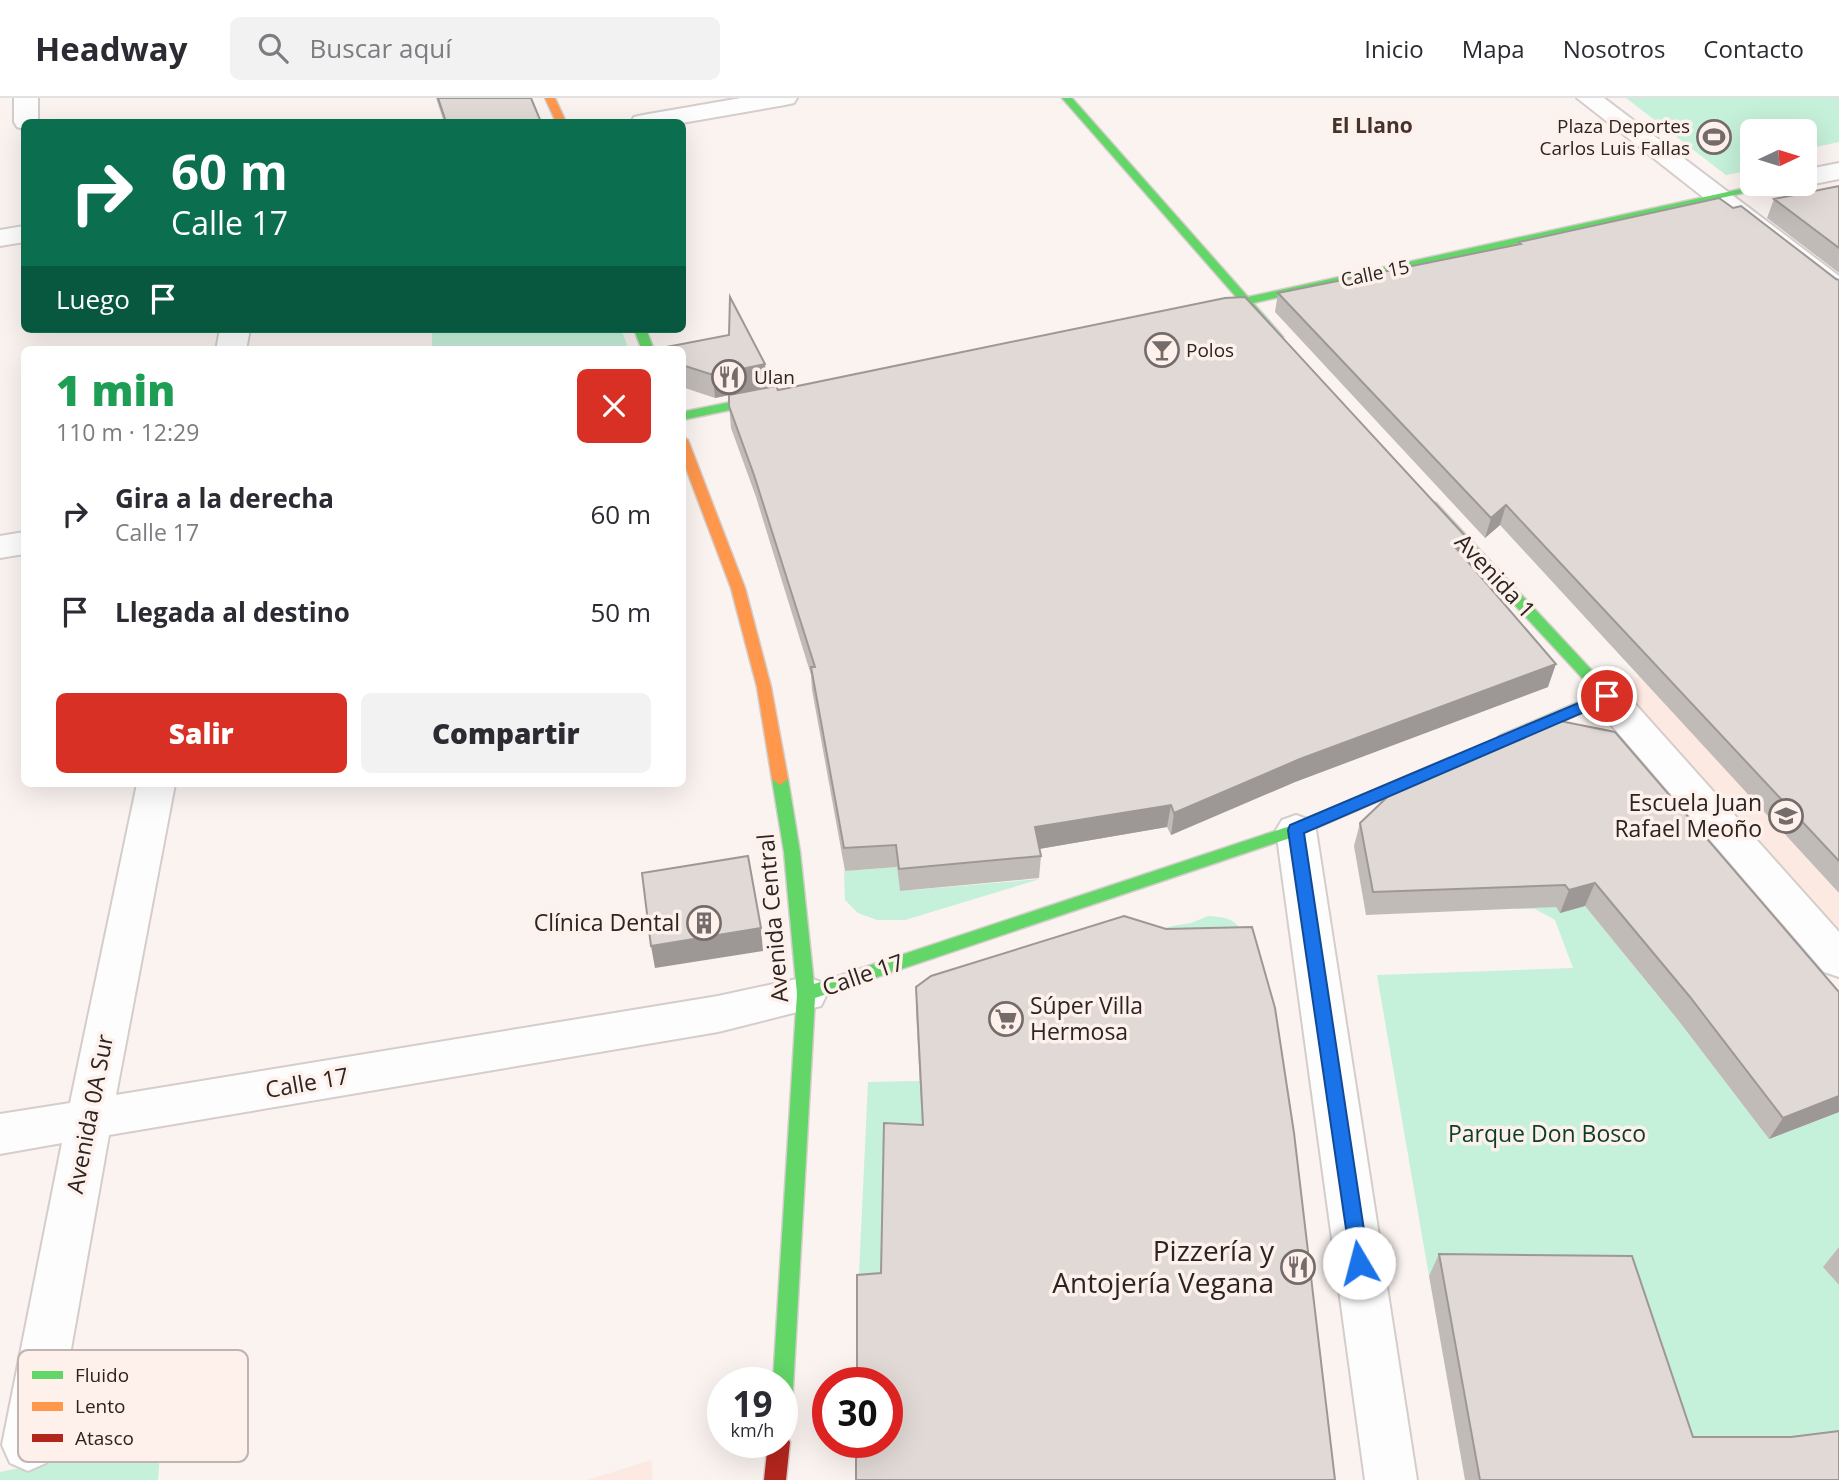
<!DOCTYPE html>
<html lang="es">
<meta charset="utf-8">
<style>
:root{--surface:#fff;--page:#f2f2f3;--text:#2b2b33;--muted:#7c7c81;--line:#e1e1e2;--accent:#d93025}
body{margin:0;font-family:"Open Sans",sans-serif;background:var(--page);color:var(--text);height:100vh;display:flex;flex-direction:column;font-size:26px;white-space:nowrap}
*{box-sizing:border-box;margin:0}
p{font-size:23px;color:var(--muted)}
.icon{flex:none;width:38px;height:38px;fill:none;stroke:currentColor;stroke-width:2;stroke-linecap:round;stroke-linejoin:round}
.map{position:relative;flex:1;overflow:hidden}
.side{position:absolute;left:21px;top:248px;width:665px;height:441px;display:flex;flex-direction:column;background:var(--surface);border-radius:10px;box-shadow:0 7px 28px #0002}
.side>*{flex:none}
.top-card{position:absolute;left:21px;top:21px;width:665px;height:214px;border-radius:10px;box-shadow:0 7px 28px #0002;background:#0b6e4f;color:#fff;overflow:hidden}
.needle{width:46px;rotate:86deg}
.tools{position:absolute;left:1740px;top:21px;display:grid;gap:14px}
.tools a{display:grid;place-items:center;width:77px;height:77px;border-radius:10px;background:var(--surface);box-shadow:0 7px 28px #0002;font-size:35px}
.speed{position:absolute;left:707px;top:1269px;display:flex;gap:14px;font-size:35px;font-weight:700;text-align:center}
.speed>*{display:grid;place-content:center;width:91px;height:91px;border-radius:50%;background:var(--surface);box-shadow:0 7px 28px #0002;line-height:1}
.speed small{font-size:18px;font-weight:400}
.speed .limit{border:10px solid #d22;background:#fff;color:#111}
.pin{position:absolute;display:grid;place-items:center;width:60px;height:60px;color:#fff;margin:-30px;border:4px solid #fff;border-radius:50%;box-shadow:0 2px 7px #0007}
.me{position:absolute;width:77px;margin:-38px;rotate:352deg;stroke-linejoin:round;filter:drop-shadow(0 0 5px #0008)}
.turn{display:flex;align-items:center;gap:24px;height:147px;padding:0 35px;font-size:32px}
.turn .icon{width:91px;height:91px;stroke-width:2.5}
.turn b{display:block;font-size:49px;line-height:60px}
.then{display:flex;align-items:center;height:66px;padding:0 35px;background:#0003;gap:14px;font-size:26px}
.round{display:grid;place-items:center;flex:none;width:74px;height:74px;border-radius:10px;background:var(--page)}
.summary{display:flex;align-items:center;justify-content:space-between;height:119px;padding:0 35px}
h1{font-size:42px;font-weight:800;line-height:52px;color:#1e9e55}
.button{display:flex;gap:14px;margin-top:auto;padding:14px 35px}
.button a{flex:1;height:80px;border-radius:10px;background:var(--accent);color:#fff;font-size:28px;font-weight:800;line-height:80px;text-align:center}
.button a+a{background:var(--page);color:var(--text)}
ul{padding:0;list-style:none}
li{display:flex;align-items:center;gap:21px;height:98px;padding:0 35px}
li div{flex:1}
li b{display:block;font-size:26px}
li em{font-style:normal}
header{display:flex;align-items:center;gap:42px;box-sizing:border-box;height:98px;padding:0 35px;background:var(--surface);border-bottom:2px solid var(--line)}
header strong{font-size:33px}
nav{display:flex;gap:38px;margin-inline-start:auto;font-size:24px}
.search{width:490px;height:63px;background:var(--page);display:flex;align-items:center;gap:18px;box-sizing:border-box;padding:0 24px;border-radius:10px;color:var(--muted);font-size:26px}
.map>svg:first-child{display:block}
.built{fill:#fce9e2}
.green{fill:#c5f0d9}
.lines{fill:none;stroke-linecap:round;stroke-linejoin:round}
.street-casing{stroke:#d4cdcb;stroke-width:4}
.fast-casing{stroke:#d4cdcb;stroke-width:3}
.slow-casing{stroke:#d4cdcb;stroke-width:3}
.jam-casing{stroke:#d4cdcb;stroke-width:3}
.street{fill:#fefdfd;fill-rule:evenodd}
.fast{fill:#63d668;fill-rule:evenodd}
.slow{fill:#ff974d;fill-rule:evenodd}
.jam{fill:#b3261e;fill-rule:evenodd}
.wall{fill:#c1bbb8}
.shaded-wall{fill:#9d9896}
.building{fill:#e0d9d6;stroke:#9d9896;stroke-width:2}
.route{fill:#1a73e8;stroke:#114b97;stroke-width:2}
.labels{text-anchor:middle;stroke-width:7;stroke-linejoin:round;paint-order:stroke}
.far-poi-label{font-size:19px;fill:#2c2422;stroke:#fef1ec;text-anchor:start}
.far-street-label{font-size:19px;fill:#2c2422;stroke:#fef1ec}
.far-neighbourhood-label{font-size:21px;font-weight:bold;fill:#43332d;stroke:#fef1ec}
.street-label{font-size:23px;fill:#2c2422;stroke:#fef1ec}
.poi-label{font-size:23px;fill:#2c2422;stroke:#fef1ec;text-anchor:end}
.park-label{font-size:23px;fill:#093e2b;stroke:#fef1ec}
.near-poi-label{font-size:28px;fill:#2c2422;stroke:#fef1ec;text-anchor:end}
.key{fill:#fef1ec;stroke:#bfb4af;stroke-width:2}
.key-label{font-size:19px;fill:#2c2422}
</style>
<header>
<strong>Headway</strong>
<div class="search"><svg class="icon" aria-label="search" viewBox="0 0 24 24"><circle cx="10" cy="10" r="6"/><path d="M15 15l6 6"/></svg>Buscar aquí</div>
<nav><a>Inicio</a><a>Mapa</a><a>Nosotros</a><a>Contacto</a></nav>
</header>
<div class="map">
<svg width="1839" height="1382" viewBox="0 0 1839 1382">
<rect width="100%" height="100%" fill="#faf3f0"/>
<!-- built -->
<path class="built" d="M1839,523V836L1628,600L1635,580Z
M651,1362L653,1382H587Z"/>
<!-- green -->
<path class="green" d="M1626,0H1839V44L1806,51L1817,60L1804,62V33H1752V72L1726,77Z
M432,231H621L629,252H432Z
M1501,741L1560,814L1585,808L1678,922L1769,1041L1839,1014V1163L1824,1169L1839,1187V1350L1678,1359L1429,1178L1377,877L1573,870L1555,822L1535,811H1516L1490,745Z
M897,769L900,793L1040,781L905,822H877L858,815L845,802L844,773Z
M1208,818C1229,819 1239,822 1246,843L1092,850L1172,828L1191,825Z
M920,983L923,1049L882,1196L858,1198L868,984Z
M161,1341L158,1382H0V1374Z"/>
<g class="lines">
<!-- street casing -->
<g class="street-casing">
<path id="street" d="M14,0H38V24H24V31L17,29L14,24Z
M741,0H797L794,5L785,7L682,25L631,24L634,19L643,17Z
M1577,0H1604L1839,178V200L1829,198Z
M1839,65V81L1804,88L1796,86H1804V72Z
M24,128V144L0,148V132Z
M220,231H250L246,252H216Z
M24,434V456L0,460V438Z
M1607,585L1620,589L1839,834V879L1824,874L1594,607L1589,598L1594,589Z
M137,686H175L116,997L718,898L806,879L821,884L827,896L821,908L718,934L109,1037L54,1347L46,1365L28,1373L10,1365L2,1347L62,1045L0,1056V1016L70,1005Z
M1296,717L1310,722L1316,732L1417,1382H1365L1276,732L1282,722Z"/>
</g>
<!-- fast casing -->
<g class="fast-casing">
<path id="fast" d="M1062,0H1072L1248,199L1764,86H1783L1253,205L1283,239L1277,243L1273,242L1243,207L1219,210V206L1238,201Z
M634,231H646L654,252H642Z
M780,294L786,298L784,301L682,322V314Z
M1431,404L1436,405L1612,594L1614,598L1612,602L1509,646H1499L1496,642L1499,638L1597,596L1426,411V405Z
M1449,660L1454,662L1457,666L1454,670L1302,736L815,900L792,1308L789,1315L782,1318V1284H773L797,896L784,754L772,681L774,677H786L788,681L800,754L814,886L1290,728Z"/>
</g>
<!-- slow casing -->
<g class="slow-casing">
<path id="slow" d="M545,0H555L566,24H556Z
M682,338L688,342L745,490L771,589L788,681L780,687L772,681L757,589L731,490L682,360Z"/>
</g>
<!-- jam casing -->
<g class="jam-casing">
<path id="jam" d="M782,1335L786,1337L790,1344L786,1382H764L768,1344H782Z"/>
</g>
<!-- street -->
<use href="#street" class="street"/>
<!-- fast -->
<use href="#fast" class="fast"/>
<!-- slow -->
<use href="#slow" class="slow"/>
<!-- jam -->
<use href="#jam" class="jam"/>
</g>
<!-- wall -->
<path class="wall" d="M436,0H531L541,24H444Z
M1839,88V175L1767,120L1774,101Z
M1519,144L1839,182V795L1500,427L1485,440L1275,214L1278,195L1519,147Z
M682,252L765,266L767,289L715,300L682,289Z
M778,292L1467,440L1462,457L1548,589L1295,684L1171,737L1167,729L1039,751L1041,758L1039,780L900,793L897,769L845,773L812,592L811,577L756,399L731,330L729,308Z
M1550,621L1839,1014L1769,1041L1678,922L1585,808L1560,815L1556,809L1366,817L1354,748L1360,725Z
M916,889L1335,1382L881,1175L922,1027L916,912Z
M1839,1149V1187L1823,1169Z
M1439,1156L1693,1339H1791L1839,1382H1465L1429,1178Z"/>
<!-- shaded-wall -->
<path class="shaded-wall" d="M765,266L767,289L715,300L713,277Z
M1506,407L1500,427L1485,440L1491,420Z
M1467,440L1460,463L1456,450Z
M1556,566L1548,589L1295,684L1171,737L1174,715L1300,661Z
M1171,707L1167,729L1033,752L1035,729Z
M1595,785L1585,808L1560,815L1569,792Z
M761,830L763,853L655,870L651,848Z
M1839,998V1014L1769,1041L1783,1020Z"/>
<!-- building -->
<path class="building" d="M438,0H531L541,24H446Z
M1839,88V150L1774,101Z
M1719,100L1733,110L1741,108L1836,181L1839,182V763L1506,407L1491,420L1278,195L1521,146L1519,144Z
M730,199L765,266L713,277L682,267V252H651L729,237Z
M1245,199L1467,440L1456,450L1556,566L1300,661L1174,715L1171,707L1035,729L1041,758L899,771L896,747L844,750L811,569H815L754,377L729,308V297L776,288L778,292L1225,200Z
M1550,621L1615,634L1839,894V998L1783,1020L1690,899L1595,785L1569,792L1565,787L1373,794L1360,725L1403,684Z
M748,758L761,830L651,848L642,775Z
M1124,818L1166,831L1252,829L1275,910L1294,1035L1335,1382H856V1344H887V1284H857V1177L881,1175L884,1025L923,1027L916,889L931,878Z
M1439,1156L1632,1158L1693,1339H1791L1839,1333V1382H1480Z"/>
<!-- route -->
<path class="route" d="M1607,593L1612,594L1614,598L1612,602L1304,735L1369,1165L1366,1172L1359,1174L1352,1172L1288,732L1290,727Z"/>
<!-- icons -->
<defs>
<g id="stadium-ring" transform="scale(1.75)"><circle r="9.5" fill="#fef1ec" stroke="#746c6a" stroke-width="1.5"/><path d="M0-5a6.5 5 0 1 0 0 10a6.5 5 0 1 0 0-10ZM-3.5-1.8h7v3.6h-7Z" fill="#746c6a"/></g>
<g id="bar-ring" transform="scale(1.75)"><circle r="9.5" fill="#fef1ec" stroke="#746c6a" stroke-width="1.5"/><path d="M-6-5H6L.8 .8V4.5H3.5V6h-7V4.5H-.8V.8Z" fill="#746c6a"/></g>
<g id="restaurant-ring" transform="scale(1.75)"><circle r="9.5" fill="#fef1ec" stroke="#746c6a" stroke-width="1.5"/><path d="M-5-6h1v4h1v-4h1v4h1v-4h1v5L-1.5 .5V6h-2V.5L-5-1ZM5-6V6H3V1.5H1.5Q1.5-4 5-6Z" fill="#746c6a"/></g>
<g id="school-ring" transform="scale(1.75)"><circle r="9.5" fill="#fef1ec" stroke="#746c6a" stroke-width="1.5"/><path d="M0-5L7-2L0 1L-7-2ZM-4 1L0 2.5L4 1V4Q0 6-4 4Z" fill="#746c6a"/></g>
<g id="building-ring" transform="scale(1.75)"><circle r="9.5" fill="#fef1ec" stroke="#746c6a" stroke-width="1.5"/><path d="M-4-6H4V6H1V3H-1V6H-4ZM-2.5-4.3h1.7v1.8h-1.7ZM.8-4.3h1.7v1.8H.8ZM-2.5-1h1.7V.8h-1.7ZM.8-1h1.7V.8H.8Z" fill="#746c6a"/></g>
<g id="supermarket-ring" transform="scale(1.75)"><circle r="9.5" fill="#fef1ec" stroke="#746c6a" stroke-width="1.5"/><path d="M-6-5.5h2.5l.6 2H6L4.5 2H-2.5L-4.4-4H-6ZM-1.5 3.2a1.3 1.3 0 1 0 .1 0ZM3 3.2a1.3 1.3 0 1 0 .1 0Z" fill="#746c6a"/></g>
</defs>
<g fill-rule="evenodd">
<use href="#stadium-ring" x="1714" y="39"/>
<use href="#bar-ring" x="1162" y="252"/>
<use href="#restaurant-ring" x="729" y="279"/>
<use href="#school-ring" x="1786" y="718"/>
<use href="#building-ring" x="704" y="825"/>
<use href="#supermarket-ring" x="1006" y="921"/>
<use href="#restaurant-ring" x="1298" y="1169"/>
</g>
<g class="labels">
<!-- far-poi labels -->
<g class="far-poi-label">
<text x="1690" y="35" text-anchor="end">Plaza Deportes<tspan x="1690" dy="22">Carlos Luis Fallas</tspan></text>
<text x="1186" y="259">Polos</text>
<text x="754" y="286">Ulan</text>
</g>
<!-- far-street labels -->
<g class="far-street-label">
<text transform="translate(1375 175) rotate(-12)" y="7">Calle 15</text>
</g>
<!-- far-neighbourhood labels -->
<g class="far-neighbourhood-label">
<text x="1372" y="35">El Llano</text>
</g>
<!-- street labels -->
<g class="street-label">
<text transform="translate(1495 478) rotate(47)" y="8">Avenida 1</text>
<text transform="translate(773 820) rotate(-95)" y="8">Avenida Central</text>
<text transform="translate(863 877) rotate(-19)" y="8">Calle 17</text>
<text transform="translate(307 985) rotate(-10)" y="8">Calle 17</text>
<text transform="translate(90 1016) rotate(-79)" y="8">Avenida 0A Sur</text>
</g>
<!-- poi labels -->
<g class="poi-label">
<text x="1762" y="713">Escuela Juan<tspan x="1762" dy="26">Rafael Meoño</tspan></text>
<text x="680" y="833">Clínica Dental</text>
<text x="1030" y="916" text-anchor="start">Súper Villa<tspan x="1030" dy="26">Hermosa</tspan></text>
</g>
<!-- park labels -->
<g class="park-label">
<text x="1547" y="1044">Parque Don Bosco</text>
</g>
<!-- near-poi labels -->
<g class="near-poi-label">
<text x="1274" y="1163">Pizzería y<tspan x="1274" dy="32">Antojería Vegana</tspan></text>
</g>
</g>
<!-- legend -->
<rect x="18" y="1252" width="230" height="112" rx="10" class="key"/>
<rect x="32" y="1273" width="31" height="8" fill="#63d668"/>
<rect x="32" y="1304" width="31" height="9" fill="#ff974d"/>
<rect x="32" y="1336" width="31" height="8" fill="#b3261e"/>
<g class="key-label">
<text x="75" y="1284">Fluido</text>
<text x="75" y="1315">Lento</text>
<text x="75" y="1347">Atasco</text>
</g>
</svg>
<div class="tools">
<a><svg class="needle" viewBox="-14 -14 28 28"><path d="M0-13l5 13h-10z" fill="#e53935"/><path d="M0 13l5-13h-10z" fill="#7c7c81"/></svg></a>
</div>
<div class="speed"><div>19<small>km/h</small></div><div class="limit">30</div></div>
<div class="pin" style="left:1607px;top:598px;background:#d93025"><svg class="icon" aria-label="arrive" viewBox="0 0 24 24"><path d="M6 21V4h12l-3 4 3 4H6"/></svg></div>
<svg class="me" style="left:1359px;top:1165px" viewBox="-20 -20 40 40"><circle r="19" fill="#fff"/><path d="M0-13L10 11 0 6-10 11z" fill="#1a73e8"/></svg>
<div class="top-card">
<div class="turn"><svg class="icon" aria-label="right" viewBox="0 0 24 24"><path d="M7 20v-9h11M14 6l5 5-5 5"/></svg><div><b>60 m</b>Calle 17</div></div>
<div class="then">Luego<svg class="icon" aria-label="arrive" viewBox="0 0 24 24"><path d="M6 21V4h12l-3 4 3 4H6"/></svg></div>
</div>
<section class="side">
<div class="summary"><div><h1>1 min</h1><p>110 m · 12:29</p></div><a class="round" style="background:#d93025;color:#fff"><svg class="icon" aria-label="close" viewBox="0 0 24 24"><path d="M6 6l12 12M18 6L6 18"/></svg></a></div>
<ul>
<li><svg class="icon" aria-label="right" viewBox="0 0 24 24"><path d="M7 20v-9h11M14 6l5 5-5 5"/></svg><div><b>Gira a la derecha</b><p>Calle 17</p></div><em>60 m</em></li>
<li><svg class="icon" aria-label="arrive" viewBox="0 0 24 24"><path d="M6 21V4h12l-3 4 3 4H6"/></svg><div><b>Llegada al destino</b></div><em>50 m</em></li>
</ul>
<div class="button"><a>Salir</a><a>Compartir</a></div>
</section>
</div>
